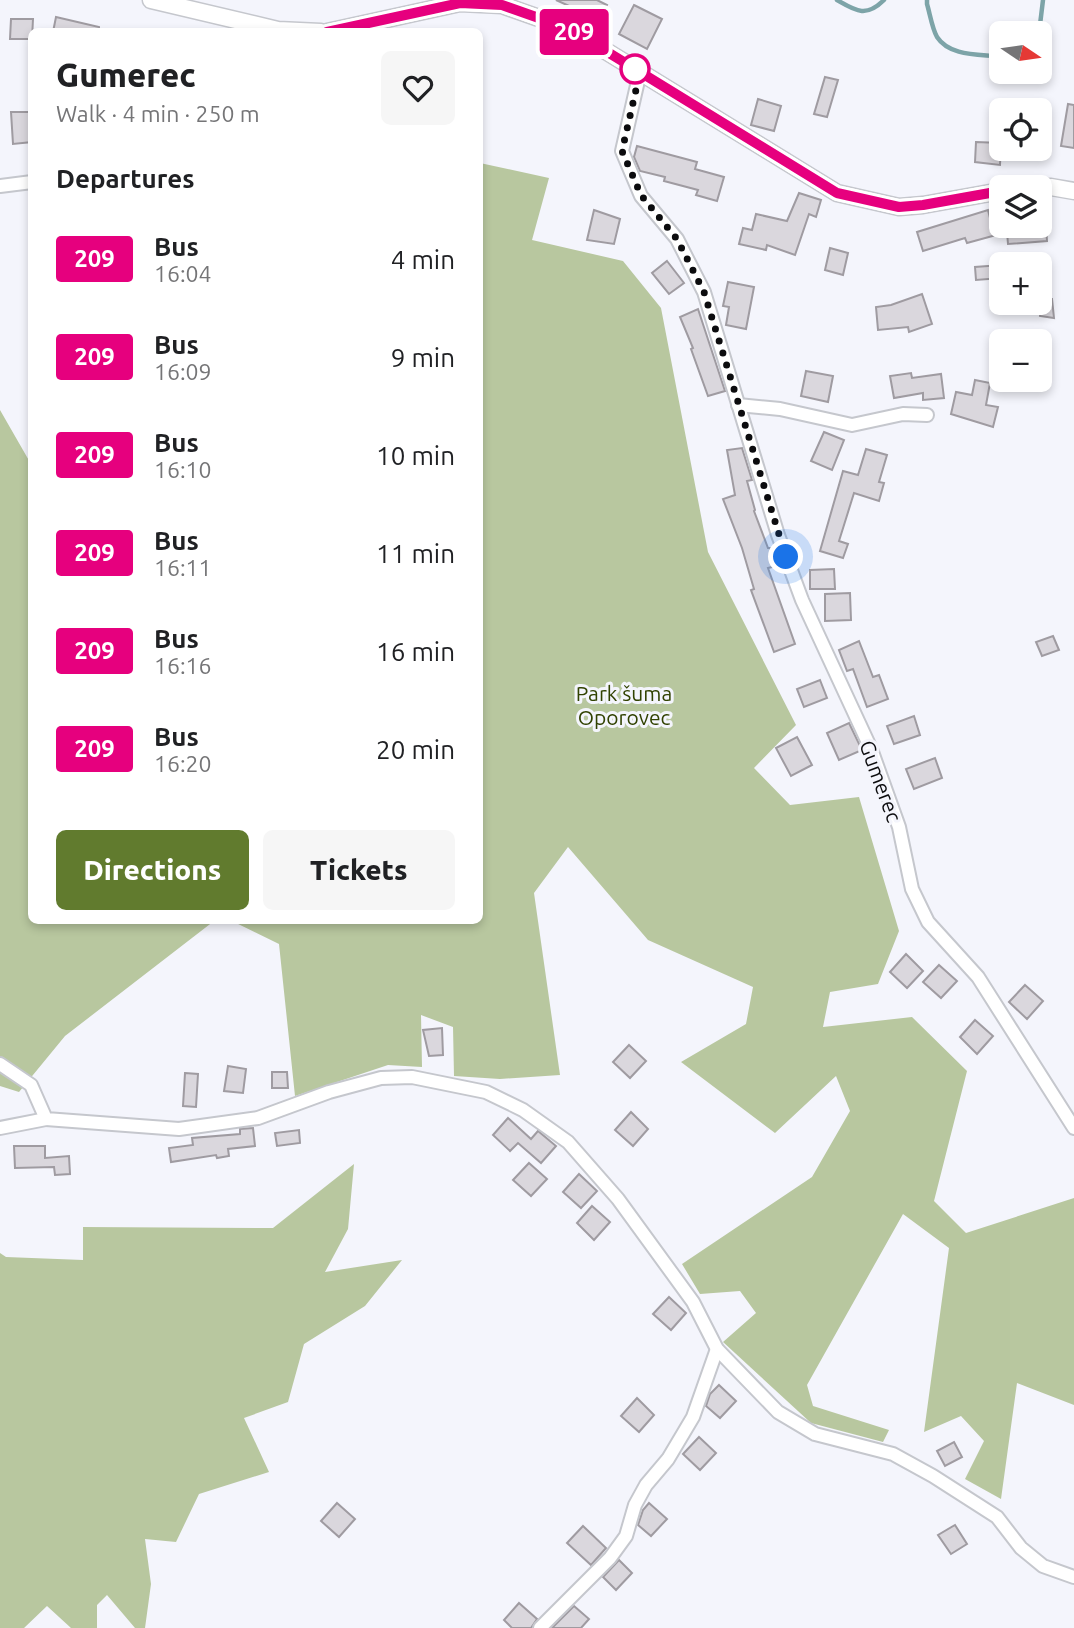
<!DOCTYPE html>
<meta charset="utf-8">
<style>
body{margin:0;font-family:Ubuntu,sans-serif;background:#f6f6f6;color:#202124;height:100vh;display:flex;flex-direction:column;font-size:26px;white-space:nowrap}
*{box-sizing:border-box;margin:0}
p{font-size:23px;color:#757577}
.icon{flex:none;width:38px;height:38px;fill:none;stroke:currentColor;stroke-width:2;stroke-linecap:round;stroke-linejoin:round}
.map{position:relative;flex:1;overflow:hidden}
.side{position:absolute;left:28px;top:28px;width:455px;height:896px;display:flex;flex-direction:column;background:#fff;border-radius:10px;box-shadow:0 4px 10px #0003}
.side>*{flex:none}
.badge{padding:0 14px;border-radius:5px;font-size:24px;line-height:46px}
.needle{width:46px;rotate:103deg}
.buttons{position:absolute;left:989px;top:21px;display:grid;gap:14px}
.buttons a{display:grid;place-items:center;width:63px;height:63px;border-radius:10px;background:#fff;box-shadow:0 4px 10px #0003;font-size:35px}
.you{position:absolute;width:35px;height:35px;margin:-18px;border:5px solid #fff;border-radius:50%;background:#1a73e8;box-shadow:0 0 0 10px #1a73e833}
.map>.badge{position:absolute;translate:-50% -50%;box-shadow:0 0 0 4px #fff}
h2{padding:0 28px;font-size:26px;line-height:63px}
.round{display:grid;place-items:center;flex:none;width:74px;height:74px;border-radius:10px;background:#f6f6f6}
.head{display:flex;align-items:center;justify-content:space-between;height:119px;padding:0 28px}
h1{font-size:33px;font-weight:800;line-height:52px}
.action{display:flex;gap:14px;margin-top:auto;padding:14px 28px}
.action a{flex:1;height:80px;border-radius:10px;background:#617b2e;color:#fff;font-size:28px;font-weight:800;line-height:80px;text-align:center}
.action a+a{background:#f6f6f6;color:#202124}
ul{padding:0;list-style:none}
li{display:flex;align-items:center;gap:21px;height:98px;padding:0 28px}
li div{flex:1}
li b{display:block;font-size:26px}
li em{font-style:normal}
li .badge{min-width:77px;font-weight:700;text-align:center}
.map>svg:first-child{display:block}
</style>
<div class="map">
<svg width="1074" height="1628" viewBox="0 0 1074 1628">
<rect width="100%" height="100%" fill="#f4f5fc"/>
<g fill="#b8c79f">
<path d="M480,163L549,178L532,240L623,261L661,308L708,552L796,725L754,768L790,805L859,797L899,931L878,984L830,992L823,1027L912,1017L967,1071L934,1201L966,1233L1074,1198V1405L1017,1383L1001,1499L965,1479L984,1441L961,1416L924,1432L949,1248L903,1214L807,1385L813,1406L889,1430L883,1442L811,1423L723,1342L756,1313L740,1291L700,1294L682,1264L812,1177L850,1111L836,1076L775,1133L681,1062L746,1024L753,987L648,940L568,847L534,893L560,1075L500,1079L454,1076L453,1027L421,1015L422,1067L388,1065L295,1096L279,944L232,921L480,920Z"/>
<path d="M0,410L31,464L32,920L214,921L65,1036L19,1092L0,1086Z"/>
<path d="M354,1164L348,1229L325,1272L402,1260L365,1306L304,1344L288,1402L244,1418L269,1472L199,1494L176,1542L145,1539L151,1584L145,1628H135L107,1595L97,1605V1628H71L47,1606L24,1628H0V1253L6,1257L83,1260V1227L273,1228Z"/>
</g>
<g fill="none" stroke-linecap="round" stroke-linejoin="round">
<g stroke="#7da4a8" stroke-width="4.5">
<path d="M837,0C856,11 866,18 884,0"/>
<path d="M927,0V4C930,14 932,28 937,37C950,57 981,54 1001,57"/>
<path d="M1039,33L1043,0"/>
</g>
</g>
<g fill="#dad7dd" stroke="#9f9ba1" stroke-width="2">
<path d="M556,0H597L607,5L600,20Z"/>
<path d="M634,5L662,19L647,49L619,34Z"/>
<path d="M56,17L99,27V32H53Z"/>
<path d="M11,19H33L32,39H10Z"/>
<path d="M825,77L838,80L827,117L814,114Z"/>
<path d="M758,99L781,106L774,131L751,125Z"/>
<path d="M1068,104L1074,105V148L1061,146Z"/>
<path d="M11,112H32V142L13,144Z"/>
<path d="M976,142L1001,143L1000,165L975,162Z"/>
<path d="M637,146L697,162L695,169L724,177L717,201L696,195L698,190L664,181L665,177L640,171L634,157Z"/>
<path d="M799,193L821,200L816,217L809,214L795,255L767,245L766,250L739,244L743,228L752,230L756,214L787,221Z"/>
<path d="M594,210L620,219L614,244L587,240Z"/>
<path d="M988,210L992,226H1046L1047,241L1008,244L1007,232L967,243L965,238L923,251L917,232Z"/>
<path d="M830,248L848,253L843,275L825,270Z"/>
<path d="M667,261L684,283L669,294L652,273Z"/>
<path d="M1001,265V278L976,280L975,267Z"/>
<path d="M728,282L754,287L746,329L726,325L729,307L723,306Z"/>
<path d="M922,294L932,324L909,332L908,327L878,330L876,307L891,305Z"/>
<path d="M1042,298L1052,299L1054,318L1040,316Z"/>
<path d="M698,309L725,391L708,396L691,349L693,348L680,317Z"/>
<path d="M806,371L833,376L828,402L801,396Z"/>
<path d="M911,373L912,378L941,374L944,398L923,400V393L894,398L890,376Z"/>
<path d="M975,380L990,383L986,405L998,407L993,427L951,414L956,392L972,395Z"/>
<path d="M824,432L844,440L832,470L811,461Z"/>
<path d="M742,448L752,480L747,481L755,510L754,511L768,548H770L776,566L768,568L795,644L774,652L751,590L754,589L742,548L723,499L735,495L727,450Z"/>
<path d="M866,449L887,455L879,482L884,483L879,501L854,493L839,541L848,544L843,558L820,551L843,471L858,475Z"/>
<path d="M834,569L835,589H810V570Z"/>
<path d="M850,593L851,620L825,621V594Z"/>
<path d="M1053,636L1059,650L1042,656L1036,642Z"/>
<path d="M859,641L873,677L879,675L888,699L867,707L853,669L847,671L839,650Z"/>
<path d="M820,680L827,698L804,707L797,689Z"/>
<path d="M914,716L920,735L894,744L887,726Z"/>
<path d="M849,723L862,750L839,760L827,733Z"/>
<path d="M797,737L812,765L791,776L776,748Z"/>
<path d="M935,758L942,778L914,789L906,769Z"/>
<path d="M906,954L923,971L907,988L890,972Z"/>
<path d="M939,965L957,981L941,998L923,982Z"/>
<path d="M1025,985L1043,1001L1027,1019L1009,1002Z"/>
<path d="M975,1020L993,1036L977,1054L960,1037Z"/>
<path d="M442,1028L443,1055L429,1056L423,1030Z"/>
<path d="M629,1045L646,1061L630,1078L613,1062Z"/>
<path d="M228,1066L246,1069L243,1093L224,1091Z"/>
<path d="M272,1072H287L288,1088H272Z"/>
<path d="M185,1073L198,1074L196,1107L183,1106Z"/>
<path d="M631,1112L648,1129L633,1146L615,1130Z"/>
<path d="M508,1118L531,1139L538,1131L556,1146L541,1163L518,1143L510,1151L493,1135Z"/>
<path d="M253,1128L255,1146L228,1149L229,1156L217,1158L216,1155L171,1162L169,1148L193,1145L192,1138L240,1134V1129Z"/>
<path d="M299,1130L300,1143L277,1146L275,1133Z"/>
<path d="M14,1146H45V1158L69,1156L70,1174L55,1175L54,1167L15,1168Z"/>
<path d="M529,1163L547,1179L531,1196L513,1180Z"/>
<path d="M579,1174L597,1191L581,1208L563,1192Z"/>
<path d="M592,1206L610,1222L594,1240L577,1223Z"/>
<path d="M669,1297L686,1313L671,1330L653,1314Z"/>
<path d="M719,1385L736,1401L720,1418L706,1406L710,1394Z"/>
<path d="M637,1398L654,1415L639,1432L621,1416Z"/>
<path d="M699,1437L716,1453L700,1470L683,1454Z"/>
<path d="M954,1442L962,1457L945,1466L937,1451Z"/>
<path d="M337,1503L355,1519L339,1537L321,1521Z"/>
<path d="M649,1503L667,1519L651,1536L638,1525L643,1510Z"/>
<path d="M955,1525L967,1544L951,1554L938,1535Z"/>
<path d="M583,1526L606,1548L591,1565L567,1543Z"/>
<path d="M619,1560L632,1573L616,1590L603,1577Z"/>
<path d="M519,1603L537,1619L531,1628H512L504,1620Z"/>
<path d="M574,1606L589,1619L581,1628H552Z"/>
</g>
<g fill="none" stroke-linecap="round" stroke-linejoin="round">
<defs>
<g id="minor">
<path d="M640,72L622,151L641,196L677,239L704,292L778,535L802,600L871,749L899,827L912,889L928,922L978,977L1074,1128"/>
<path d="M0,186L32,182"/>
<path d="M738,405L780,409L852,425L903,414L927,415"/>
<path d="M0,1064L31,1085L46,1119L179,1129L258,1118L329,1092L381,1078L412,1077L486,1092L523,1110L568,1142L618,1199L693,1302L717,1349L778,1412L815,1434L893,1454L933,1476L997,1517L1021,1548L1043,1566L1074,1577"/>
<path d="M0,1128L46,1119"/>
<path d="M540,1628L610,1558L626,1536L635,1505L646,1485L668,1459L693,1417L717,1349"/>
</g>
<g id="tertiary">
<path d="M151,0L278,30L321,32"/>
<path d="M327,32L460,3L502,5L570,29L837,193L899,207L923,205L1001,191"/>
<path d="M1040,188L1051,187L1074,191"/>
</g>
</defs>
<use href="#minor" stroke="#c5c7cd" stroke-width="16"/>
<use href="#tertiary" stroke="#c5c7cd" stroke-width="19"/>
<use href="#minor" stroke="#fff" stroke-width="12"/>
<use href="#tertiary" stroke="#fff" stroke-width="16"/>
</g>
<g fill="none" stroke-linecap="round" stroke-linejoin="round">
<defs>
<path id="line" d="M327,32L460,3L502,5L570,29L837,193L899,207L923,205L1001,191"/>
</defs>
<use href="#line" stroke="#fff" stroke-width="16"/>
<use href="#line" stroke="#e6007e" stroke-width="10"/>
<path stroke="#0c0c0e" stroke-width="7" stroke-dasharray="0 12.6" d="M635,69L640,72L622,151L641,195L677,239L704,292L786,557"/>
</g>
<circle fill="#fff" stroke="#e6007e" stroke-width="3.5" cx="635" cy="69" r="14"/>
<g text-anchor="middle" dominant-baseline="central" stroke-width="6" stroke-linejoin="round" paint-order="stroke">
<g font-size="21" fill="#314201" stroke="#f4f5fc">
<text x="624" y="693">Park šuma<tspan x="624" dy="24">Oporovec</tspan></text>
</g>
<g font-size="21" fill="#0c0c0e" stroke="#f4f5fc">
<text transform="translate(881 781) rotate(70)">Gumerec</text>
</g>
</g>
</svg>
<div class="buttons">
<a><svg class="needle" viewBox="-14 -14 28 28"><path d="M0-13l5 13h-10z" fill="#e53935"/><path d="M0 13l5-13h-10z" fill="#757577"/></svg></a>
<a><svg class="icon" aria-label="locate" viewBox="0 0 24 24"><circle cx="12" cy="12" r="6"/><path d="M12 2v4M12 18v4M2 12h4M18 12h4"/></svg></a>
<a><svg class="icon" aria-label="layers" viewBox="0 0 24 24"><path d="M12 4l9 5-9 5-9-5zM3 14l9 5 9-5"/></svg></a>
<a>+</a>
<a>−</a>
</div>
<div class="you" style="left:786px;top:557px"></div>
<b class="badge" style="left:574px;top:32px;background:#e6007e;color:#fff">209</b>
<section class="side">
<div class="head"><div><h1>Gumerec</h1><p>Walk · 4 min · 250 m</p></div><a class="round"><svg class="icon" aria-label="heart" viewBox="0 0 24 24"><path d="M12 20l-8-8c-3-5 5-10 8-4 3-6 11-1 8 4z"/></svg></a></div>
<h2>Departures</h2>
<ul>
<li><span class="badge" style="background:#e6007e;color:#fff">209</span><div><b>Bus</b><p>16:04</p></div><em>4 min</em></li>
<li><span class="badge" style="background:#e6007e;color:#fff">209</span><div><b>Bus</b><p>16:09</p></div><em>9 min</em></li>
<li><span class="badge" style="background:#e6007e;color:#fff">209</span><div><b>Bus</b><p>16:10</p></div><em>10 min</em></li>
<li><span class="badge" style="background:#e6007e;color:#fff">209</span><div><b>Bus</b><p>16:11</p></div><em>11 min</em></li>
<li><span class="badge" style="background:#e6007e;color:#fff">209</span><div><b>Bus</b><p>16:16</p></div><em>16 min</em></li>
<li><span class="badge" style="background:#e6007e;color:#fff">209</span><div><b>Bus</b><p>16:20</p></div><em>20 min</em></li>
</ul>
<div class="action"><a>Directions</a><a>Tickets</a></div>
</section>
</div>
